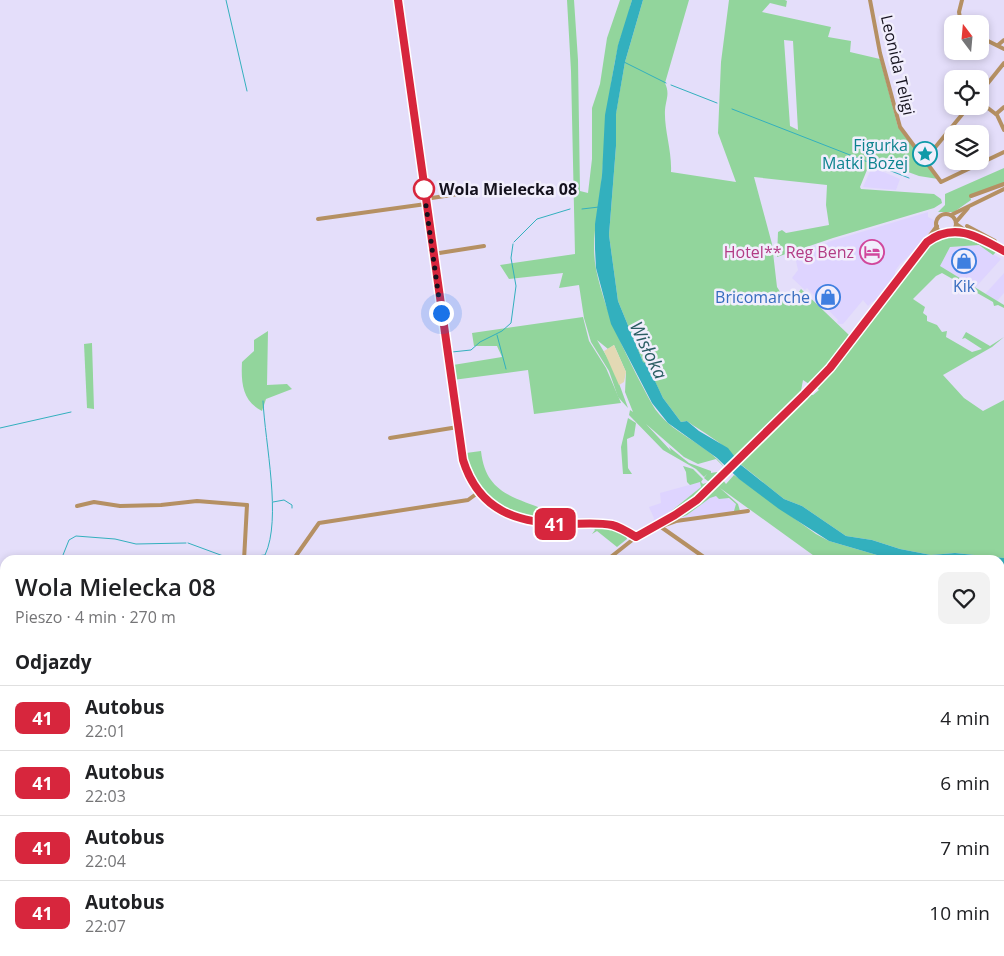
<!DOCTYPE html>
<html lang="pl">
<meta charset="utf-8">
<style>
body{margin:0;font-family:"Open Sans",sans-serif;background:#f2f2f2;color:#202124;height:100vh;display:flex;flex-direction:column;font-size:19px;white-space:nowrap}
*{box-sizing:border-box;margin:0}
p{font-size:16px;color:#757577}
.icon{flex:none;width:28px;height:28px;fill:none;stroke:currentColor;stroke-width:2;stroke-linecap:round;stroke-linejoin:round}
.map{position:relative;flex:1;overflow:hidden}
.details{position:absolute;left:0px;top:555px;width:1005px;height:401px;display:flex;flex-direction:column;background:#fff;border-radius:15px 15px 0 0;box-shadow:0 2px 8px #0003}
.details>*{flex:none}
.badge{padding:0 10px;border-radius:8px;font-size:18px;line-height:32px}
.needle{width:32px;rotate:344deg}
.tools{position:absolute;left:944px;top:15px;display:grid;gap:10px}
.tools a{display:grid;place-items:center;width:45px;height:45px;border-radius:10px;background:#fff;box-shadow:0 2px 8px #0003;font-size:25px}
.you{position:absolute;width:25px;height:25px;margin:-12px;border:4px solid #fff;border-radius:50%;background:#1a73e8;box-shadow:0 0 0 8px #1a73e833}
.map>.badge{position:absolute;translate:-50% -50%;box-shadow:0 0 0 2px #fff}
h2{padding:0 15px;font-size:19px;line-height:45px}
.round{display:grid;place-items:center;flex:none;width:52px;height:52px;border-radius:10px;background:#f2f2f2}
.summary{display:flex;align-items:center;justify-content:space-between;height:85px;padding:0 15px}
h1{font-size:24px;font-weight:600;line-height:38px}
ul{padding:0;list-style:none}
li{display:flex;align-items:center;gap:15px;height:65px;padding:0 15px;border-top:1px solid #e0e0e0}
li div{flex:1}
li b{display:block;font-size:19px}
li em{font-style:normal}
li .badge{min-width:55px;font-weight:700;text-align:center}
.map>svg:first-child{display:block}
</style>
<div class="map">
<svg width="1004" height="956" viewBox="0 0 1004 956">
<rect width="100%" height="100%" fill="#e4defa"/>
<g fill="#ded4ff">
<path d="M872,167L900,179L896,190L863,187Z"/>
<path d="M928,212V217L934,220V226L920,245L900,264L895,271V275L876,301L872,302L868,306L863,300L843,324H839L837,322L838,320L807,288L805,290L792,278L798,270L796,261L800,254L831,241Z"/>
<path d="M970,244L979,245L1001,259L974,289L940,266L950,247Z"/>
<path d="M1004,273V293L997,301L985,294Z"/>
<path d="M700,482L701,487L673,509V513L652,525L654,518L649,507L661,503L660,493Z"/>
<path d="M717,491L736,504L738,511L683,519L682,517Z"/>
</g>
<g fill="#92d59c" fill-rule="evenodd">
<path d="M567,0H574L578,60L580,191L588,193L592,159V108L600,84L607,38L620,0H632C630,6 629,12 628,18C625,28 620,37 618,47C608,90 606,131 602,175C600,205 590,238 596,269C606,317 629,361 652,404C669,434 706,442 725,468L716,459L698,464L684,457L646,424L671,451L669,447L689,463L711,471V473L717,472L726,484L734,475L816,534L829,541L894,560L817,558L720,488L738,504L740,511H734L736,504L729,498L719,499L716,496L710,498L687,515L662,525L689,509L721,482L714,477V481L688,504L673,513L670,512L701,487L700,482L690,485L687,482L686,472L683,466L693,469L703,479L701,482L703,484L709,482L704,478L707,474L704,477L696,469L663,450L629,415L630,410L633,412L625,392L626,372L614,345L608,349L597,340L613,367L628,408L618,397L609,371L591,342L584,318L579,285L559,288L563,273L509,279L500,265L575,254L571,71Z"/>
<path d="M643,0H689L665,83C670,94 666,99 665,110C664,130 672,150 671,172L736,182L718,133L721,62L729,0H785L787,1L786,7L770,3L762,12L831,27L828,37L851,41L850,52L880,59L898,127L938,179L919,176L878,161L876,167L869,165L860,187L861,189L934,194L941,199L942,203L934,208L833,238L777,257L778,232L782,230L786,233L829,225L826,205L827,185L754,177L772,244L777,287L789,306L801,289L849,335L832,358L809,384L803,380L801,391L734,457C724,443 702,432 687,421L681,422L663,398L647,365L643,362L618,301L609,235L616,146V113L625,62ZM784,40L793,41L798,130L790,126Z"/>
<path d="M1004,168V183L970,195L971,200L954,212H938L945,205V194Z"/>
<path d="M957,234L996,252L993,255L979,245L950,247L940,266L1004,305V308L998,305L994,306L993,302L942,273L936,276L913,299L925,307L923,313L927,316V321L937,325L942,332L947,331L946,337L972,352L982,349L965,338L962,339L966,332L990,346L1004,337L992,347L943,375L964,398L983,411L1004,400V558L955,553L931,555L900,549L872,540L846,536L802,506L784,499L739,463L808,394L813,395L819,390L816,387L840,361L929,245L938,239Z"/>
<path d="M583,317L589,341L606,368L621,403L534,414L528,370L453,380V365L502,357L497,346H474L472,333Z"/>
<path d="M268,331L267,385L287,384L292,389L266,399L262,411C242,401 241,382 242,362L254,351V340Z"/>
<path d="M92,343L94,409L87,408L84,344Z"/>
<path d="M628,418L636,423L634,436L627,439L628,468L632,474H623L621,447Z"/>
<path d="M461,438H464L466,453L481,451C486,499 522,497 556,515L558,522C502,519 469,496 461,438Z"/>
<path d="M592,526C605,527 616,528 626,535L627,539L617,547L597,531L592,534L595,530Z"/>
<path d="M111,951H164L171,956H112Z"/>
</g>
<path fill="#e3d9b4" d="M614,345L626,372L624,382L619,385L604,351Z"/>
<path fill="#33b0be" d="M632,0H643L625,62L616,114V146L609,235L618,301L643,362L647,364L663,398L681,422L687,421L699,431L728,448L741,465L784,499L802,506L846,536L872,540L900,549L931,555L955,553L1004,558V573H1000V560H894L829,541L779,509L739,479L717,458L668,423L652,403L611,324L596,268L595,249V224L602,175L605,115L618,45Z"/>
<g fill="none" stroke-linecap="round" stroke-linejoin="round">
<g stroke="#33b0be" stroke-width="1">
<path d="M226,0L247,91"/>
<path d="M624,62L666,83"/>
<path d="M671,85L717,103"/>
<path d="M732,109L909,178"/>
<path d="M582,209L599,207"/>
<path d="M514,242L537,219L570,209"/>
<path d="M497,335L506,369"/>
<path d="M452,352L471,350L480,342L502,331L511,323L516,286L511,258L513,244"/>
<path d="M0,428L71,412"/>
<path d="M273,502L284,500L292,505V508"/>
<path d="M188,543L226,557L241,558"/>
<path d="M247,557L265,555C282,519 265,443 263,401"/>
<path d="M61,560L69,540L76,536L115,539L136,544L186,543"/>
<path d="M1000,891L1004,892"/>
<path d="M686,956L688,951"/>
</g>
<g stroke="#b59063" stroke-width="4">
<path d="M398,0L460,445C472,505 507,523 565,524C594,524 610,521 636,537"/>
<path d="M870,0L880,53L900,127L941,182L1004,152"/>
<path d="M961,24L959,12L962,0"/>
<path d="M980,37L1004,49"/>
<path d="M998,45L1004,40"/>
<path d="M980,93L1004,63"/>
<path d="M980,102L997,115L1004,130"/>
<path d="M996,114L1004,107"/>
<path d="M924,161L969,106"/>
<path d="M971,196L1004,184"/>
<path d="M425,199L478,191"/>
<circle cx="946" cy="224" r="10"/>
<path d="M951,215L1004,189"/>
<path d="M318,219L426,204"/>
<path d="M956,222L968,208"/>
<path d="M956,224L973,236L1004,251"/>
<path d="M967,226L995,241L994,246"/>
<path d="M952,231L970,235"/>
<path d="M930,240L942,232"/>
<path d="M433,254L484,246"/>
<path d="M390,438L458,427"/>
<path d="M77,506L94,502L120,506L161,505L197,501L247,505"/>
<path d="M656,525L659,527L676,521L748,511"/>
<path d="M661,527L708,560"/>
<path d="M244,560L247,505"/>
<path d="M293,560L319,523L468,500L479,492"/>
<path d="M607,560L636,537L697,500L803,395L835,361L937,226"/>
<path d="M0,573L5,574"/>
<path d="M1000,826L1004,824"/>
<path d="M1000,905L1004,906"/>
<path d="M376,951L384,956"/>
<path d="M408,951L417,956"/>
<path d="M507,951L516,956"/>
<path d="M298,956L302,951"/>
<path d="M497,956L500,951"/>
</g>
</g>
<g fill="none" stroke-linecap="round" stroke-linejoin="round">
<defs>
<path id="line" d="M398,0L463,460C479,511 517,523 565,524C580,524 597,522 612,525C620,527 628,532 636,537L675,515L697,500L804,395L830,368L927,242C954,222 977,236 1004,251"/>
</defs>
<use href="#line" stroke="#fff" stroke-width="11"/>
<use href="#line" stroke="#d7263d" stroke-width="8"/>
<path stroke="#14111d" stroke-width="5" stroke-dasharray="0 9" d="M424,189L423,184L441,313"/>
</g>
<defs>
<symbol id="sight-ring" viewBox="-11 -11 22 22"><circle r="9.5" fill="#f1eefc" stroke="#0f9aa8" stroke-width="1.5"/><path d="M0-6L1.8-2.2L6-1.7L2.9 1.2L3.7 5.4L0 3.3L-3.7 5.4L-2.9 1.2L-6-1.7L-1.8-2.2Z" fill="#0f9aa8"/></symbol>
<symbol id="hotel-ring" viewBox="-11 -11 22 22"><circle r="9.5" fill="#f1eefc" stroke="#d1479c" stroke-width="1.5"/><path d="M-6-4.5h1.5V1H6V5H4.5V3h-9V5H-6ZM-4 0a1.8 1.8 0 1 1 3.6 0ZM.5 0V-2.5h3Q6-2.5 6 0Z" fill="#d1479c"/></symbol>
<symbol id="shop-ring" viewBox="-11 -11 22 22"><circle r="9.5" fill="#f1eefc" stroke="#3f7fe0" stroke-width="1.5"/><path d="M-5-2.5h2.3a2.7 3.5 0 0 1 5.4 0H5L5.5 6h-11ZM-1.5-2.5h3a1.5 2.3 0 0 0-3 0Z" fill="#3f7fe0"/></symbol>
</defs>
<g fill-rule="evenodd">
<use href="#sight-ring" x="911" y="140" width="28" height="28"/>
<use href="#hotel-ring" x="858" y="238" width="28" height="28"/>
<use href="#shop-ring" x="950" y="247" width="28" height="28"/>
<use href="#shop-ring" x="814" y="283" width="28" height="28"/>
</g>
<circle fill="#fff" stroke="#d7263d" stroke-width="2.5" cx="424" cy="189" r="10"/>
<g text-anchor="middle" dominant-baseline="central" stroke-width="5" stroke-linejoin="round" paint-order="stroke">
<g font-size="16" fill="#14111d" stroke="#f1eefc">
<text transform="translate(898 65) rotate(77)">Leonida Teligi</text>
</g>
<g font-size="16" fill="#0d838f" stroke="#f1eefc" text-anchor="end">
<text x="908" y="145">Figurka<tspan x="908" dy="18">Matki Bożej</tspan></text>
</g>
<g font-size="16" font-weight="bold" fill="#14111d" stroke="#f1eefc" text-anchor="start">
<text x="439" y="189">Wola Mielecka 08</text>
</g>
<g font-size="16" fill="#b23c85" stroke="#f1eefc" text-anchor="end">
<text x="854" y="252">Hotel** Reg Benz</text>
</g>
<g font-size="16" fill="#366cbe" stroke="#f1eefc">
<text x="964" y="286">Kik</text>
<text x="810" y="297" text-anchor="end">Bricomarche</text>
</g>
<g font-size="18" font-style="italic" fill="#2b5d63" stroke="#f1eefc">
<text transform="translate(649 350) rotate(64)">Wisłoka</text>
</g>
</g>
</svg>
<div class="tools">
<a><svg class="needle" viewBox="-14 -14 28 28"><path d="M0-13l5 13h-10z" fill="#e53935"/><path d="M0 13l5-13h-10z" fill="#757577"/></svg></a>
<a><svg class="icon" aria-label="locate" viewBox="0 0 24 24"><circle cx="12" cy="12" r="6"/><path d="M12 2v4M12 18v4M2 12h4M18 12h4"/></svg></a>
<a><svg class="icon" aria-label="layers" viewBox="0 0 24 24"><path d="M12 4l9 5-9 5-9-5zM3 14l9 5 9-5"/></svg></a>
</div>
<div class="you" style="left:441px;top:313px"></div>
<b class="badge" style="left:555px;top:524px;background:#d7263d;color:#fff">41</b>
<section class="details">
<div class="summary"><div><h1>Wola Mielecka 08</h1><p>Pieszo · 4 min · 270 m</p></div><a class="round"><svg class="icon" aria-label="heart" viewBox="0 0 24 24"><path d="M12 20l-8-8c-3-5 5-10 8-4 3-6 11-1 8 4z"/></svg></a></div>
<h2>Odjazdy</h2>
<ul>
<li><span class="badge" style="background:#d7263d;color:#fff">41</span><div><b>Autobus</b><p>22:01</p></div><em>4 min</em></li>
<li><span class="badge" style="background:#d7263d;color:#fff">41</span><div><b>Autobus</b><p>22:03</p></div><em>6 min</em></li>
<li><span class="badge" style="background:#d7263d;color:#fff">41</span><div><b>Autobus</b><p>22:04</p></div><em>7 min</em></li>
<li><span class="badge" style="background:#d7263d;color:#fff">41</span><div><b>Autobus</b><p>22:07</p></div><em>10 min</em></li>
</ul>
</section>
</div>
